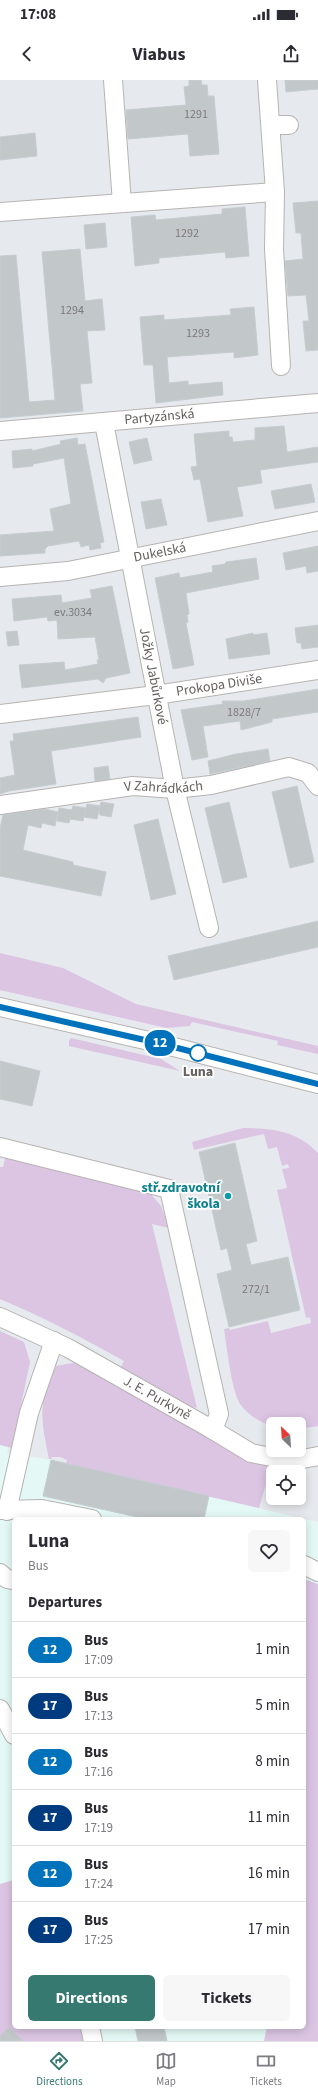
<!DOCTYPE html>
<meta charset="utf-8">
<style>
body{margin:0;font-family:"Source Sans 3",sans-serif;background:#f7f7f7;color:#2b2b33;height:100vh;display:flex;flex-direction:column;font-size:15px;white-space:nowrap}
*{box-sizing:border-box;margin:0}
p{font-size:13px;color:#7c7c81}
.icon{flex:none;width:22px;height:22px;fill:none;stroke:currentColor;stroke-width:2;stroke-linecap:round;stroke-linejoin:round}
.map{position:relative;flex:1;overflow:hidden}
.sheet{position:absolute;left:12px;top:1437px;width:294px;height:512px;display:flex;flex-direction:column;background:#fff;border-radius:6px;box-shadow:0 2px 10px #0003}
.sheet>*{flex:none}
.badge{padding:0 8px;border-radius:13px;font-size:14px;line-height:26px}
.needle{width:26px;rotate:335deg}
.controls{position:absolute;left:266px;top:1337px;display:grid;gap:8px}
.controls a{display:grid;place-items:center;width:40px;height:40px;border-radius:6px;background:#fff;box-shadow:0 2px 10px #0003;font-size:20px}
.map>.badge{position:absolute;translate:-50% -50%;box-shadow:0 0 0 2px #fff}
h2{padding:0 16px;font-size:15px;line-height:36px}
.round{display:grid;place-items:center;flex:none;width:42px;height:42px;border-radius:6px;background:#f7f7f7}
.headline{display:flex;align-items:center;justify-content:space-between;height:68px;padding:0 16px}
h1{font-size:19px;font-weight:700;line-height:30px}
.action{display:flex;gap:8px;margin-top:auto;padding:8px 16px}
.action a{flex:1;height:46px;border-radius:6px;background:#357970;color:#fff;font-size:16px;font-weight:700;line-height:46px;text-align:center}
.action a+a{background:#f7f7f7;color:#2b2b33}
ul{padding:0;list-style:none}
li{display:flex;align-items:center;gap:12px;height:56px;padding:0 16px;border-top:1px solid #e1e1e2}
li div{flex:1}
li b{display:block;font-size:15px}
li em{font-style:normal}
li .badge{min-width:44px;font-weight:700;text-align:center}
.status{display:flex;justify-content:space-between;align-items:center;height:28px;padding:0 20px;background:#fff;direction:ltr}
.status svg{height:11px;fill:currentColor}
header{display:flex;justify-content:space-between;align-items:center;height:52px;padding:0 16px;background:#fff;font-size:18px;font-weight:700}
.tabs{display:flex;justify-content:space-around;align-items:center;height:56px;border-top:1px solid #e1e1e2;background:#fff;font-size:11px;color:#7c7c81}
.tabs a{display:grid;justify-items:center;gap:2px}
.tabs .on{color:#357970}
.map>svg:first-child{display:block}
</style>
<div class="status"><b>17:08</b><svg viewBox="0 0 49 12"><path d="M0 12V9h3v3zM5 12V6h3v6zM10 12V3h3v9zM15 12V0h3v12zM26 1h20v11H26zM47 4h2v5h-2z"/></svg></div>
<header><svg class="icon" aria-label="back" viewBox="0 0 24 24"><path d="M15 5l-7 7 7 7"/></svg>Viabus<svg class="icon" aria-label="share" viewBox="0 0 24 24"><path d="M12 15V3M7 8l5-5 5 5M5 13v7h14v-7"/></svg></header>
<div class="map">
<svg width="318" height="1961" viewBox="0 0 318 1961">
<rect width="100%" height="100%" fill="#e6eaee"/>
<path fill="#e4f9f5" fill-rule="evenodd" d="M0,1365L8,1367L7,1373L51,1380L318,1442V1961H0ZM14,1439H304V1947H14Z"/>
<g fill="#dbc5e3">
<path d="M0,873L63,888L136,924L318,966V974L277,965L278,961L192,942L190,946L166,948L0,910Z"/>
<path d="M71,958L161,979L180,991L69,966V961Z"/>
<path d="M243,1048C271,1048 298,1051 318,1073V1346L299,1349V1344C290,1344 279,1345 272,1345C261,1344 244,1332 239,1322C231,1306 227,1268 224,1249L229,1248L230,1250L268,1241L271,1253L311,1243L310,1237L306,1238L277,1110L287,1108L282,1089L289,1088L288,1084L282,1086L277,1067L268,1069L264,1054L194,1070L192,1062Z"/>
<path d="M6,1074L149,1112L161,1126L169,1148L152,1144L197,1328L189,1326L121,1287L124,1281C83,1258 43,1237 0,1219V1087H3Z"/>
<path d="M0,1251L24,1262L30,1282L12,1368L0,1365Z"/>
<path d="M78,1282L171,1334L233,1373L247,1380L271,1387L259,1428L66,1384L67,1380L60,1377H52L51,1379H49C41,1340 37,1323 56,1286Z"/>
<path d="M304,1499L318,1504V1961H264L267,1947H304Z"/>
<path d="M14,1800V1947H80L83,1961H0V1804Z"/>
</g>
<g fill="#c2c7ca" stroke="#c5cdd2">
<path d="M189,0H201L202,5H207L208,16H214L219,74L190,76L188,54L128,59L126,30L186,25L184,7L189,6Z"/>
<path d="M285,0H318V9L286,12Z"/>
<path d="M35,53L37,76L0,80V57Z"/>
<path d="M318,121V270L306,271L303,241H309L306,215L288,216L285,181L303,179L301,153H296L293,123Z"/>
<path d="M245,127L249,176L226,178L225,172L159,178V183L135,186L131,137L155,135L156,140L222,134V129Z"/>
<path d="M105,143L107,167L86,169L84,145Z"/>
<path d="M80,169L85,221L102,219L105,250L87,251L92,303L80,304L83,331L0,338V176L16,175L29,322L55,320L42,172Z"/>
<path d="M254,227L258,275L234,278V272L167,277L169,303L188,301V305L222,302L223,315L156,323L153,285H144L140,237L164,235V240L231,235L230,229Z"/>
<path d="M284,346L287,372L318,367V382L260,390L262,403L237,407L243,436L208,442L200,399L194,400L191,387L197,386L194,354L229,351V357H232L233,362L255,360V348Z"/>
<path d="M77,358L78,365L85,364L104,462L100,463L101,468L90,470L89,465L81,467L79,461L48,466L45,469V473L0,476V455L54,451L50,429L71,424L64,378L33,384V386L13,388L12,371L32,369V371L61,364L60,361Z"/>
<path d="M147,358L152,380L134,384L129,362Z"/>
<path d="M311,404L315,422L275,429L271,411Z"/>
<path d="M161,419L167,445L146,449L141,422Z"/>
<path d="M318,466V491L307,493L306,486L286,490L283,473Z"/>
<path d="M256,478L259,499L186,513L189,534L187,535L188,542L186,543L194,585L173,589L155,498L179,493L180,498L213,492L212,486L225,484L226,482Z"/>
<path d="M112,506L130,593L106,598L103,603L98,599L22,608L19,585L64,582L65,590L98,584L97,580H99L95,557L58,559L57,540L48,541L47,537L14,541L12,519L61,515L62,523L92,518L90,510Z"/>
<path d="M318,545V567L302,569L301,563H297L295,548Z"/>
<path d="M17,551L19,565L8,566L6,552Z"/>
<path d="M253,553V555L267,553L270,574L229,579L226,559Z"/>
<path d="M318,609V632L272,639V642L241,650L240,641L203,646L208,677L192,680L181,630L223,624L222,621H244Z"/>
<path d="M138,637L141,657L51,671L56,704L9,711L0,714V698L15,695L10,661H14L13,654Z"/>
<path d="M268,669L270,681L210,694L208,681L236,674Z"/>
<path d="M108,686L110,699L95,701L94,688Z"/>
<path d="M297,706L314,782L290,788L272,712Z"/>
<path d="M101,722L114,724L111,737L100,735L99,730L97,739L84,737L87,724L100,726Z"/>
<path d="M229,722L247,797L223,803L205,728Z"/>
<path d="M73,726L86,728L83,741L70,739L69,743L57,741L59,728L72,730Z"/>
<path d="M45,729L58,732L55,746L42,743L41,748L28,745L23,770L73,782V785L106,792L101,816L0,796V748L3,735Z"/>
<path d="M158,739L176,814L151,820L134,745Z"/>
<path d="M318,841V867L174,900L168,876Z"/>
<path d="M0,981L40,991L32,1026L0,1019Z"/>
<path d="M235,1063L257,1161L246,1164L251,1185L288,1177L300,1230L229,1247L217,1194L232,1190L227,1168L221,1170L199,1072Z"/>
<path d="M51,1380L209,1416L204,1439H146L43,1416Z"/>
<path d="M9,1947L23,1961H0V1956Z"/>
<path d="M135,1947H164L167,1961H138Z"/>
</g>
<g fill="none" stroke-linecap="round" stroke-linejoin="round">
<defs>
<g id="minor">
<path d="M113,0L122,123"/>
<path d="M267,0L275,112L274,169L281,286"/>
<path d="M271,45H289"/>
<path d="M0,132L275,112"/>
<path id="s1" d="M104,343L175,709L209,848"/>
<path id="s2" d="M0,351L318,323"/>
<path id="s3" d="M0,497L68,491L318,441"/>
<path id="s4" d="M0,634L156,615L318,590"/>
<path id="s5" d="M0,725L133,706L175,709L211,705L289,687L308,693L318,706"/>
<path d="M0,927L158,963L318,1004"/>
<path d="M0,1067L169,1109L219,1334L213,1350"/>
<path id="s6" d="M0,1237L68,1268L213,1350L251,1373L292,1381L318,1376"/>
<path d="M0,1430L42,1429L92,1439"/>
<path d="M7,1431L29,1333L54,1261"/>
<path d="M304,1485L318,1492"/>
<path d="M0,1493L7,1499L14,1500"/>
<path d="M0,1629L14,1655"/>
<path d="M90,1947L93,1961"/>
</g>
</defs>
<use href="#minor" stroke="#b7b3b1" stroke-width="20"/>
<use href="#minor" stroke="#fff" stroke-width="18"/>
</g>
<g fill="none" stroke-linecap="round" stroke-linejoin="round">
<defs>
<path id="line" d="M0,927L158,963L318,1004"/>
</defs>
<use href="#line" stroke="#fff" stroke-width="9"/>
<use href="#line" stroke="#0072bc" stroke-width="6"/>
</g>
<circle fill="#fff" stroke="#0072bc" stroke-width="2" cx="198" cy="973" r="8"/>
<circle fill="#0f9aa8" stroke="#fff" stroke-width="1.5" cx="228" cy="1116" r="4"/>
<g text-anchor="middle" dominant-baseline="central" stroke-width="3.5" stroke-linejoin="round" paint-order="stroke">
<g font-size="12" fill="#7c7a79">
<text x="196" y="34">1291</text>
<text x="187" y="153">1292</text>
<text x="72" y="230">1294</text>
<text x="198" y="253">1293</text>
<text x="73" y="532">ev.3034</text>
<text x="244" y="632">1828/7</text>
<text x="256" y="1209">272/1</text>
</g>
<g font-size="14" fill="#65605e" stroke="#fff">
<text stroke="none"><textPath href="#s2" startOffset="160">Partyzánská</textPath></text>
<text stroke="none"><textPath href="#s3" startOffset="162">Dukelská</textPath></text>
<text stroke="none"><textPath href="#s1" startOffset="258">Jožky Jabůrkové</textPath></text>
<text stroke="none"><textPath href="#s4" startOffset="221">Prokopa Diviše</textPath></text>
<text stroke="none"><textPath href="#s5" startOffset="165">V Zahrádkách</textPath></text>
<text stroke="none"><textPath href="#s6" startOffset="177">J. E. Purkyně</textPath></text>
</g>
<g font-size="14" font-weight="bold" fill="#65605e" stroke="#fff">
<text x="198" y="992">Luna</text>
</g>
<g font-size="14" font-weight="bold" fill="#0d838f" stroke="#fff" text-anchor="end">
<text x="220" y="1108">stř.zdravotní<tspan x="220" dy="16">škola</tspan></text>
</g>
</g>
</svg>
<div class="controls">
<a><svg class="needle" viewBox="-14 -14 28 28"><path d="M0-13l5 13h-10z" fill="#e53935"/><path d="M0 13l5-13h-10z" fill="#7c7c81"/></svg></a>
<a><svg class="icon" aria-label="locate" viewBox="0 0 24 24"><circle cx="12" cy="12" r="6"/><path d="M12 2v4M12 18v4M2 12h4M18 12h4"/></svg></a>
</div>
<b class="badge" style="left:160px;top:963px;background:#0072bc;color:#fff">12</b>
<section class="sheet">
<div class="headline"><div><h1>Luna</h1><p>Bus</p></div><a class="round"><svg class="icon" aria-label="heart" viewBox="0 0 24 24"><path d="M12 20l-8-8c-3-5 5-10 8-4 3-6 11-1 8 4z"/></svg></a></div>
<h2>Departures</h2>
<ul>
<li><span class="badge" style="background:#0072bc;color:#fff">12</span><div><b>Bus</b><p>17:09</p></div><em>1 min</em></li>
<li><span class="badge" style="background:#003b80;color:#fff">17</span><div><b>Bus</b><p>17:13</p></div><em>5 min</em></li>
<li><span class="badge" style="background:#0072bc;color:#fff">12</span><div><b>Bus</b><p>17:16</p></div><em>8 min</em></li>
<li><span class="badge" style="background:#003b80;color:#fff">17</span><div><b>Bus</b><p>17:19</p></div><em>11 min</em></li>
<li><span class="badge" style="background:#0072bc;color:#fff">12</span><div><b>Bus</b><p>17:24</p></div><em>16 min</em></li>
<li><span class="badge" style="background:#003b80;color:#fff">17</span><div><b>Bus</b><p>17:25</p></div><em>17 min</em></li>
</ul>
<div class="action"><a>Directions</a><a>Tickets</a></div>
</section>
</div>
<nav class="tabs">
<a class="on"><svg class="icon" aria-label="directions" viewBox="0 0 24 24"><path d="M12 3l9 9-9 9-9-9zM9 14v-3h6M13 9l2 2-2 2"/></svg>Directions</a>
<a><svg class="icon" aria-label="map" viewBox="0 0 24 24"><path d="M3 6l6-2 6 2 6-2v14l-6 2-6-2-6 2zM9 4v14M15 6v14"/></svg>Map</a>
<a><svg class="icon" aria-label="tickets" viewBox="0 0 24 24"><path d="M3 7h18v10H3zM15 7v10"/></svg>Tickets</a>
</nav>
